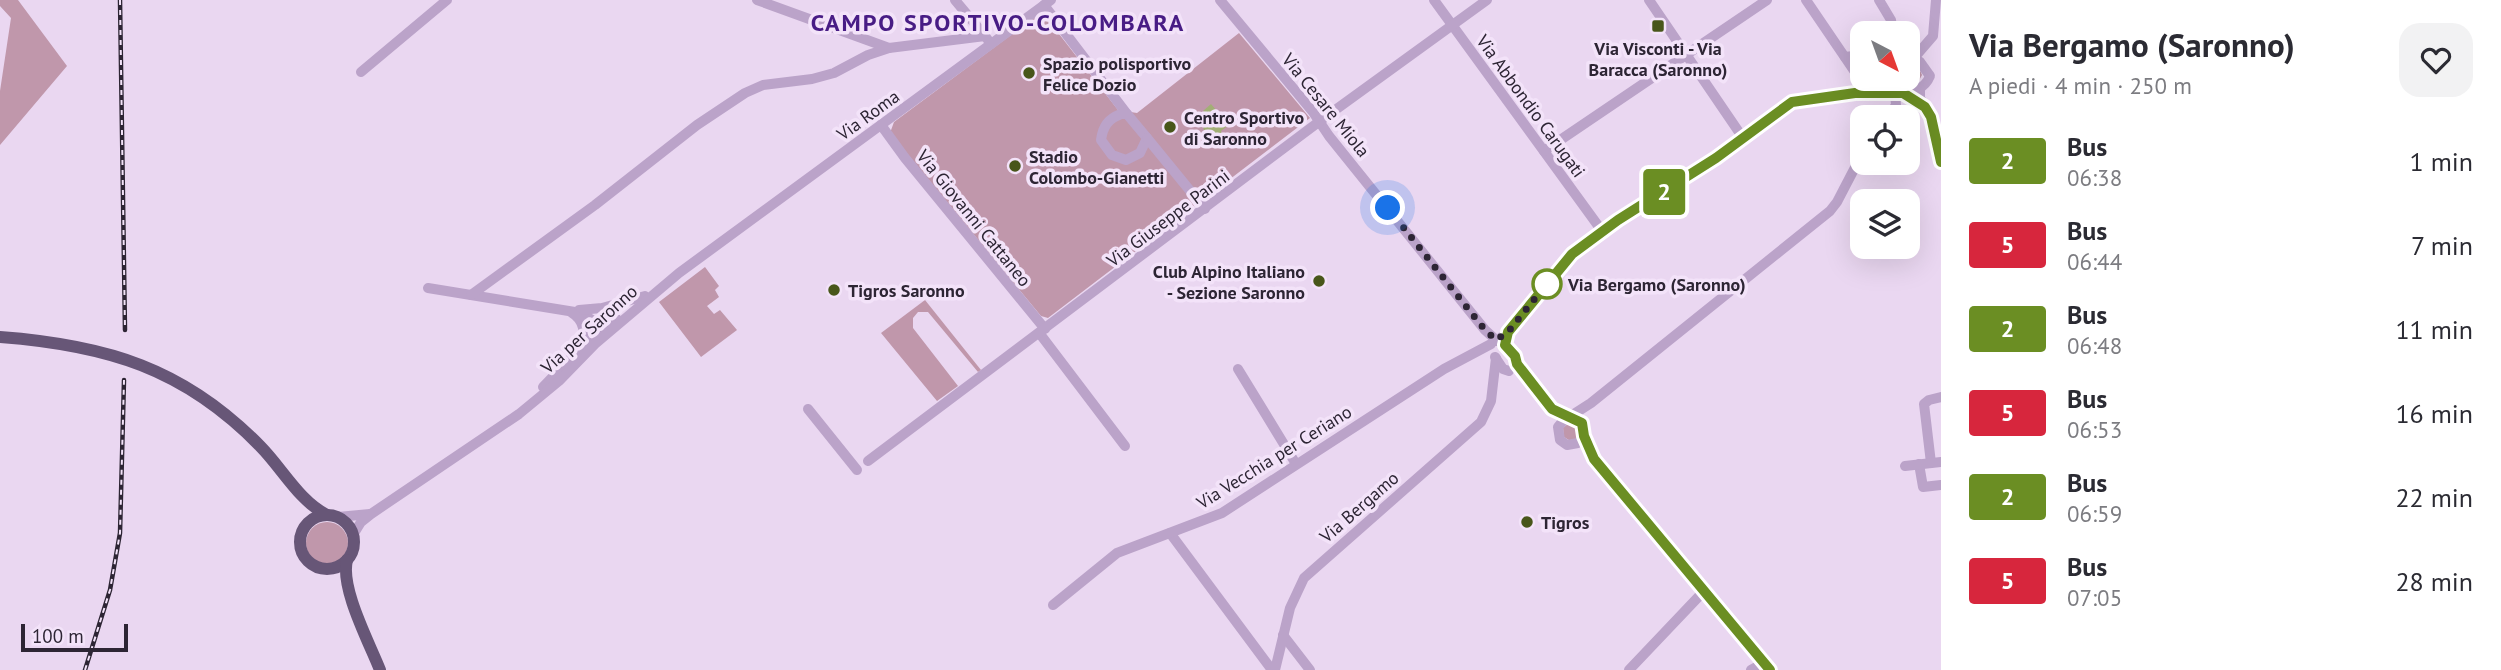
<!DOCTYPE html>
<html lang="it">
<meta charset="utf-8">
<style>
body{margin:0;font-family:"PT Sans",sans-serif;background:#f2f2f3;color:#2b2b33;height:100vh;display:flex;flex-direction:column;font-size:26px;white-space:nowrap}
*{box-sizing:border-box;margin:0}
p{font-size:23px;color:#7c7c81}
.icon{flex:none;width:38px;height:38px;fill:none;stroke:currentColor;stroke-width:2;stroke-linecap:round;stroke-linejoin:round}
.map{position:relative;flex:1;overflow:hidden}
.sheet{display:flex;flex-direction:column;background:#fff;width:560px}
.sheet>*{flex:none}
.badge{padding:0 14px;border-radius:5px;font-size:24px;line-height:46px}
.needle{width:46px;rotate:139deg}
.buttons{position:absolute;left:1850px;top:21px;display:grid;gap:14px}
.buttons a{display:grid;place-items:center;width:70px;height:70px;border-radius:14px;background:#fff;box-shadow:0 7px 28px #0002;font-size:35px}
.scale{position:absolute;left:21px;bottom:18px;width:107px;box-sizing:border-box;padding-left:7px;border:4px solid #2d2534;border-top:0;font-size:19px;line-height:24px;white-space:nowrap;color:#2d2534;-webkit-text-stroke:5px #f3e3f9;paint-order:stroke}
.you{position:absolute;width:35px;height:35px;margin:-18px;border:5px solid #fff;border-radius:50%;background:#1a73e8;box-shadow:0 0 0 10px #1a73e833}
.map>.badge{position:absolute;translate:-50% -50%;box-shadow:0 0 0 4px #fff}
.round{display:grid;place-items:center;flex:none;width:74px;height:74px;border-radius:21px;background:#f2f2f3}
.summary{display:flex;align-items:center;justify-content:space-between;height:119px;padding:0 28px}
h1{font-size:33px;font-weight:600;line-height:52px}
ul{padding:0;list-style:none}
li{display:flex;align-items:center;gap:21px;height:84px;padding:0 28px}
li div{flex:1}
li b{display:block;font-size:26px}
li em{font-style:normal}
li .badge{min-width:77px;font-weight:700;text-align:center}
main{display:flex;flex:1;min-height:0}
.map>svg:first-child{display:block}
</style>
<main>
<div class="map">
<svg width="1941" height="670" viewBox="0 0 1941 670">
<rect width="100%" height="100%" fill="#ead7f1"/>
<g fill="#c097ab">
<path d="M0,0H18L67,66L0,145V91L11,18L0,6Z"/>
<path d="M1042,12L1118,110L1137,113L1239,33L1310,118L1048,318L1041,316L890,133L894,122Z"/>
<path d="M1908,57L1918,66L1922,75L1916,86C1899,92 1882,88 1868,79H1908Z"/>
<path d="M705,267L719,286L715,290L719,297L707,306L714,314L720,310L737,330L701,357L659,302Z"/>
<path d="M925,300L981,370L978,372L928,312H918L913,318V328L958,386L937,401L881,333Z"/>
<path d="M1570,422L1576,423L1582,434L1572,442L1564,437L1563,428Z"/>
<circle cx="327" cy="543" r="21"/>
</g>
<path fill="#a3af76" d="M1211,104L1229,125L1221,131L1222,134L1219,136L1205,134L1202,123L1205,116L1212,123L1203,111Z"/>
<g fill="none" stroke-linecap="round" stroke-linejoin="round">
<g stroke="#bba3c9" stroke-width="10">
<path d="M757,0L889,48"/>
<path d="M955,0L985,36"/>
<path d="M1220,0L1313,112L1329,136L1485,330L1496,340"/>
<path d="M1434,0L1602,231"/>
<path d="M1649,0L1743,138"/>
<path d="M1806,0L1857,75L1860,85L1855,93"/>
<path d="M1879,0L1891,20L1893,33"/>
<path d="M1044,5L1127,114"/>
<path d="M1845,57L1862,55"/>
<path d="M1914,58L1933,36L1936,0"/>
<path d="M361,72L447,0"/>
<path d="M1864,79C1877,98 1920,101 1930,76L1920,62L1908,54"/>
<path d="M1920,89V98L1931,117L1941,162"/>
<path d="M1121,114H1127L1147,138L1140,153L1126,160L1112,155L1101,140C1103,126 1108,119 1121,114Z"/>
<path d="M1888,117L1896,105L1895,94"/>
<path d="M881,125L905,158L1045,329"/>
<path d="M1147,138L1205,209"/>
<path d="M1544,151L1767,0"/>
<path d="M428,288L581,313L592,320L597,339"/>
<path d="M471,295L595,205L697,125L745,93L763,85L812,79L834,73L868,55L889,48L985,36L991,44"/>
<path d="M579,310L602,308L645,296"/>
<path d="M572,313C584,320 586,334 582,347"/>
<path d="M1040,334L1125,446"/>
<path d="M1498,340L1508,332L1572,254L1584,244L1716,157L1792,102L1855,93L1881,92"/>
<path d="M1494,341H1500L1515,356L1517,364L1553,412"/>
<path d="M1495,357L1503,369L1509,371"/>
<path d="M1238,369L1296,464"/>
<path d="M543,387L572,357L616,318"/>
<path d="M808,409L857,470"/>
<path d="M1552,409L1582,423L1584,436L1594,459L1770,670"/>
<path d="M1584,436L1578,443L1567,445L1560,440L1558,427L1563,421L1591,403L1830,211L1837,202L1862,154"/>
<path d="M868,461L1320,121L1487,0"/>
<path d="M1931,463L1924,404L1929,400L1941,397"/>
<path d="M1919,464L1923,487L1941,485"/>
<path d="M1905,466L1941,462"/>
<path d="M338,517L370,514"/>
<path d="M1170,533L1272,670"/>
<path d="M353,535L361,522L371,514L519,414L559,381L595,344L679,273L1051,0"/>
<path d="M1053,605L1117,553L1222,513L1444,369L1491,344"/>
<path d="M1283,635L1310,670"/>
<path d="M1275,670L1290,608L1304,578L1481,422L1491,401L1496,358"/>
<path d="M1629,670L1704,591"/>
<path d="M1751,670L1764,663"/>
</g>
<g stroke="#675677" stroke-width="12">
<path d="M0,337C106,345 184,368 260,446C282,468 299,501 327,515"/>
<circle cx="327" cy="542" r="27"/>
<path d="M347,560C340,588 369,642 380,670"/>
</g>
<defs>
<g id="rail">
<path d="M120,0L125,330"/>
<path d="M85,670L110,590L120,533L124,380"/>
</g>
</defs>
<use href="#rail" stroke="#2d2534" stroke-width="4.5"/>
<use href="#rail" stroke="#f3e3f9" stroke-width="2" stroke-dasharray="5" stroke-linecap="butt"/>
</g>
<g fill="none" stroke-linecap="round" stroke-linejoin="round">
<defs>
<path id="line" d="M1770,670L1594,459L1584,436L1582,423L1552,409L1517,364L1515,356L1505,345L1508,332L1572,254L1618,220L1716,158L1792,102L1855,93H1903L1925,107L1931,117L1941,162"/>
</defs>
<use href="#line" stroke="#fff" stroke-width="16"/>
<use href="#line" stroke="#6b8e23" stroke-width="10"/>
<path stroke="#2d2534" stroke-width="7" stroke-dasharray="0 12.6" d="M1388,208L1485,330L1496,340L1508,332L1553,276L1547,284"/>
</g>
<g fill="#48561a" stroke="#f3e3f9" stroke-width="2.5">
<rect x="1651" y="19" width="14" height="14" rx="3.5"/>
<circle cx="1029" cy="73" r="7"/>
<circle cx="1170" cy="127" r="7"/>
<circle cx="1015" cy="166" r="7"/>
<circle cx="1319" cy="281" r="7"/>
<circle cx="834" cy="290" r="7"/>
<circle cx="1527" cy="522" r="7"/>
</g>
<circle fill="#fff" stroke="#6b8e23" stroke-width="3.5" cx="1547" cy="284" r="14"/>
<g text-anchor="middle" dominant-baseline="central" stroke-width="7" stroke-linejoin="round" paint-order="stroke">
<g font-size="18" font-weight="bold" fill="#2d2534" stroke="#f3e3f9" text-anchor="start">
<text x="1658" y="48" text-anchor="middle">Via Visconti - Via<tspan x="1658" dy="21">Baracca (Saronno)</tspan></text>
<text x="1043" y="63">Spazio polisportivo<tspan x="1043" dy="21">Felice Dozio</tspan></text>
<text x="1184" y="117">Centro Sportivo<tspan x="1184" dy="21">di Saronno</tspan></text>
<text x="1029" y="156">Stadio<tspan x="1029" dy="21">Colombo-Gianetti</tspan></text>
<text x="1305" y="271" text-anchor="end">Club Alpino Italiano<tspan x="1305" dy="21">- Sezione Saronno</tspan></text>
<text x="848" y="290">Tigros Saronno</text>
<text x="1541" y="522">Tigros</text>
</g>
<g font-size="18" fill="#2d2534" stroke="#f3e3f9">
<text transform="translate(1326 105) rotate(51)">Via Cesare Miola</text>
<text transform="translate(1531 106) rotate(54)">Via Abbondio Carugati</text>
<text transform="translate(868 115) rotate(-36)">Via Roma</text>
<text transform="translate(974 218) rotate(51)">Via Giovanni Cattaneo</text>
<text transform="translate(1168 218) rotate(-37)">Via Giuseppe Parini</text>
<text transform="translate(589 329) rotate(-42)">Via per Saronno</text>
<text transform="translate(1274 457) rotate(-32)">Via Vecchia per Ceriano</text>
<text transform="translate(1359 507) rotate(-41)">Via Bergamo</text>
</g>
<g font-size="18" font-weight="bold" fill="#2d2534" stroke="#f3e3f9" text-anchor="start">
<text x="1568" y="284">Via Bergamo (Saronno)</text>
</g>
<g font-size="24" font-weight="bold" letter-spacing="2" fill="#481c85" stroke="#f3e3f9">
<text x="998" y="22">CAMPO SPORTIVO-COLOMBARA</text>
</g>
</g>
</svg>
<div class="buttons">
<a><svg class="needle" viewBox="-14 -14 28 28"><path d="M0-13l5 13h-10z" fill="#e53935"/><path d="M0 13l5-13h-10z" fill="#7c7c81"/></svg></a>
<a><svg class="icon" aria-label="locate" viewBox="0 0 24 24"><circle cx="12" cy="12" r="6"/><path d="M12 2v4M12 18v4M2 12h4M18 12h4"/></svg></a>
<a><svg class="icon" aria-label="layers" viewBox="0 0 24 24"><path d="M12 4l9 5-9 5-9-5zM3 14l9 5 9-5"/></svg></a>
</div>
<div class="scale">100 m</div>
<div class="you" style="left:1388px;top:208px"></div>
<b class="badge" style="left:1664px;top:192px;background:#6b8e23;color:#fff">2</b>
</div>
<section class="sheet">
<div class="summary"><div><h1>Via Bergamo (Saronno)</h1><p>A piedi · 4 min · 250 m</p></div><a class="round"><svg class="icon" aria-label="heart" viewBox="0 0 24 24"><path d="M12 20l-8-8c-3-5 5-10 8-4 3-6 11-1 8 4z"/></svg></a></div>
<ul>
<li><span class="badge" style="background:#6b8e23;color:#fff">2</span><div><b>Bus</b><p>06:38</p></div><em>1 min</em></li>
<li><span class="badge" style="background:#d7263d;color:#fff">5</span><div><b>Bus</b><p>06:44</p></div><em>7 min</em></li>
<li><span class="badge" style="background:#6b8e23;color:#fff">2</span><div><b>Bus</b><p>06:48</p></div><em>11 min</em></li>
<li><span class="badge" style="background:#d7263d;color:#fff">5</span><div><b>Bus</b><p>06:53</p></div><em>16 min</em></li>
<li><span class="badge" style="background:#6b8e23;color:#fff">2</span><div><b>Bus</b><p>06:59</p></div><em>22 min</em></li>
<li><span class="badge" style="background:#d7263d;color:#fff">5</span><div><b>Bus</b><p>07:05</p></div><em>28 min</em></li>
</ul>
</section>
</main>
